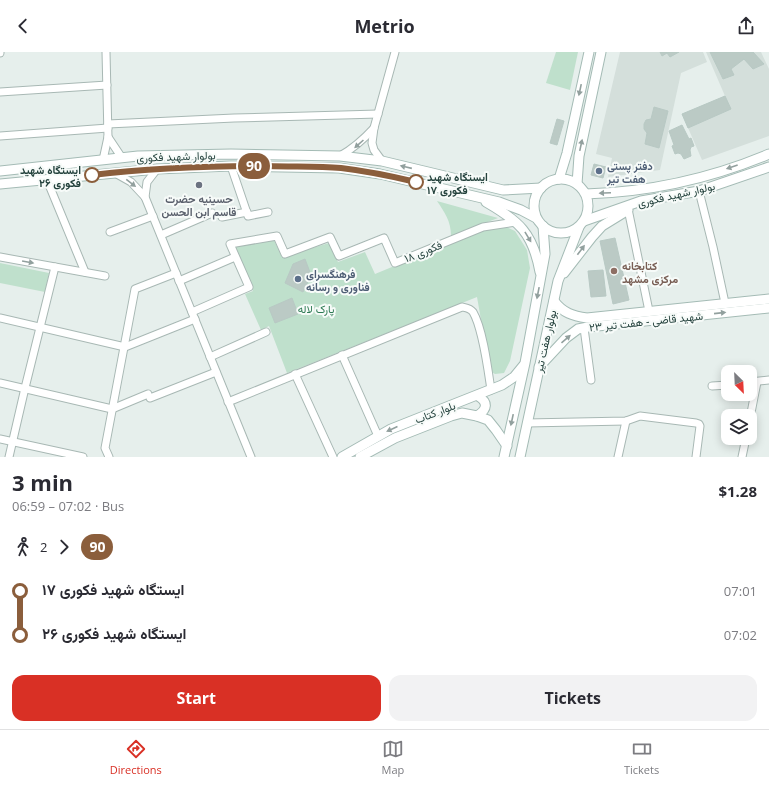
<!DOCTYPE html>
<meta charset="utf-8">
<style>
body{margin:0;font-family:"Open Sans",Vazirmatn,sans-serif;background:#f2f2f3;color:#2b2b33;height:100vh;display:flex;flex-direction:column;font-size:15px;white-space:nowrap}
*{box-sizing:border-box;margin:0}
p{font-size:13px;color:#7c7c81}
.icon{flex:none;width:22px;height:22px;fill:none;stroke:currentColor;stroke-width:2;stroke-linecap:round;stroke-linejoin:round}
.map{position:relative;height:405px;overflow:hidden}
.side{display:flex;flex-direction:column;background:#fff;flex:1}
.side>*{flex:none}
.badge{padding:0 8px;border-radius:13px;font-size:14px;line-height:26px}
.needle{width:26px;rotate:156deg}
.buttons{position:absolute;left:721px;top:313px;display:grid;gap:8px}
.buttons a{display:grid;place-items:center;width:36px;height:36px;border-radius:8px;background:#fff;box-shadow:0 2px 10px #0003;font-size:20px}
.map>.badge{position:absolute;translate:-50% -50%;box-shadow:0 0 0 2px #fff}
.legs{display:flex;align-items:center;gap:6px;height:44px;padding:0 12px;font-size:13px}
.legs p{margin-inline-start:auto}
.head{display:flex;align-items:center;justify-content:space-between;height:68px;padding:0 12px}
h1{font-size:22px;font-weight:700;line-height:30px}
.primary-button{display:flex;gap:8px;margin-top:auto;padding:8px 12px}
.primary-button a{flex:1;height:46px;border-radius:12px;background:#d93025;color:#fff;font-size:16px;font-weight:700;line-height:46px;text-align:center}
.primary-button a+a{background:#f2f2f3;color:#2b2b33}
ul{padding:0 12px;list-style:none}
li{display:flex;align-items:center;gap:14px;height:44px;font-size:15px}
li i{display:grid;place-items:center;width:6px;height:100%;margin:0 5px;background:currentColor}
li i::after{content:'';width:10px;height:10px;margin:-5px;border:3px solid;border-radius:50%;background:#fff}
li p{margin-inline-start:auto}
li:first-child i{background:linear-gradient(#0000 50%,currentColor 0)}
li:last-child i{background:linear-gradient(currentColor 50%,#0000 0)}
header{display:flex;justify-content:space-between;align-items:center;height:52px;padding:0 12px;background:#fff;font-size:18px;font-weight:700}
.tabs{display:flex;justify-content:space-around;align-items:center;height:56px;border-top:1px solid #e1e1e2;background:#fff;font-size:11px;color:#7c7c81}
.tabs a{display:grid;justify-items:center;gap:2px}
.tabs .selected{color:#d93025}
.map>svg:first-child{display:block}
</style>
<header><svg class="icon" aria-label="back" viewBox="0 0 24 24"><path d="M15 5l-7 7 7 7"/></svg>Metrio<svg class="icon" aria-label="share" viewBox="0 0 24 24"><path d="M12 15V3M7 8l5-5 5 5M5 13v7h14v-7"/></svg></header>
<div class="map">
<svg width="769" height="405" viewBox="0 0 769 405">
<rect width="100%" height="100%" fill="#e6efec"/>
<g fill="#d4dfdb">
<path d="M620,0H703L707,10L681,21L660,118L608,125L612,106L596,102Z"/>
<path d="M706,0H761L769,17V84L702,108L682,62L725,44Z"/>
</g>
<g fill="#bfe0cc">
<path d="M556,0H578L570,38L546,31Z"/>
<path d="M437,149L498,166L451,184C451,169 445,161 437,149Z"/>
<path d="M502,173L515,179L527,198L530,216L510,309L504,321L495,322L490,319L477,245L287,321L269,274L261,278L245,242L253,239L234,195L273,186L282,205L329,191L338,210L365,200L375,222L484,177Z"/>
<path d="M0,211L49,221L45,240L0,231Z"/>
</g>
<g fill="#bbcac5" stroke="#b8c9c4">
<path d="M660,0H679L670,5L667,1L662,4Z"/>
<path d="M710,0H753L764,12L753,17L744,7L731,17L734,23L723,27Z"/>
<path d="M725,44L731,57L688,76L682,62Z"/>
<path d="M654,55L668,59L659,96L645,92L647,81L644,77V72L646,68L651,67Z"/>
<path d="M557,67L564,69L557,93L550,91Z"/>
<path d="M682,73L689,87L691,86L694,94L691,95L690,98L691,104L684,107L681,102L678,101L675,102L672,94L674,93L669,79Z"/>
<path d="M594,112L606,115L603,126L591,123Z"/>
<path d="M615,186L629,248L613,252L600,189Z"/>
<path d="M305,207L311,223L303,240L285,231L293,212Z"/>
<path d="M603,218L606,244L591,245L588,219Z"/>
<path d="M292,246L298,262L275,271L269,256Z"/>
</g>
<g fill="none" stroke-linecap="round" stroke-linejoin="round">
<defs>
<g id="street">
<path d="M0,1V0"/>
<path d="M0,40L107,33"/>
<path d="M108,72L234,66L378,62"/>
<path d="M0,84L108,76"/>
<path d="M108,85L122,106"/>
<path d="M340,104C354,96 363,88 374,76"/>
<path d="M103,108L108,85L106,0"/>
<path d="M382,109L374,98L372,91L374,76L395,0"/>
<path d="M231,114L248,164L268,160"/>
<path d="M115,121L131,130L145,145L251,405"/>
<path d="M47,128L85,220"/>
<path d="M699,139L713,195L725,251"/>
<path d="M145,145L147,130L157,117"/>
<path d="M628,157L649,259"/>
<path d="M222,165L247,160"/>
<path d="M110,180L153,164"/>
<path d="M161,183L212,161"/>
<path d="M0,205L105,224"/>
<path d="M179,229L235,205"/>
<path d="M192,260L249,235L230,192L277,184L285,202L330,185L339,204L384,186L395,211L483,175L516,170"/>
<path d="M0,266L125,295L195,267"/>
<path d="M584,276L591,328"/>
<path d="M342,303L378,384"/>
<path d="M210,305L266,280"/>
<path d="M295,322L333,405"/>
<path d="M750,330L769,328"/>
<path d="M0,331L112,357L148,342"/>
<path d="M712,334L728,333"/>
<path d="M150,346L216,320"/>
<path d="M228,350L462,255C467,256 470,256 473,260C483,277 488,318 491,338"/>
<path d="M750,366L757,330"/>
<path d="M527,371L626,369L640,364L696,371L699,372L700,374L696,405"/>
<path d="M0,387L83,405"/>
<path d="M9,405L25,336L55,215"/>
<path d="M109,405L105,396L135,237L176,221"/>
<path d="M618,405L626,369"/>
<path d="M742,405L746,386"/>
</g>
<g id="secondary">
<path d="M0,119L138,104L231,102L340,104L382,109L503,138L541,136"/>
<circle cx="561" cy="154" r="27"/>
<path d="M559,127L567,101L589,0"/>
<path d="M0,132L157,117L231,114L339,116L380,122L499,150L521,158L536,166"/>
<path d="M577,132L579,104L601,0"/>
<path d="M586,142C648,140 712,126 769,102"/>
<path d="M486,150C519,169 533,181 540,220"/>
<path d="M584,169L641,149L699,139L769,115"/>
<path d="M564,221L592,185L602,174L628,158"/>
<path d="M554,249C563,261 573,264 587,266L769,247"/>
<path d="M539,315L566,286L578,277L588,275L769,256"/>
<path d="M477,364C488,357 488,350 478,344"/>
<path d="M342,405L391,377L502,333L514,325L523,314"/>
<path d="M360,405L395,386L451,364L462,361L477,364L488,368L496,378L507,394"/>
<path d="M504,405L525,311L545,202L543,174"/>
<path d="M520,405L558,229L579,175"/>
</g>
</defs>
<use href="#street" stroke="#a8b8b4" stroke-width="9"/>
<use href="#secondary" stroke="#a4bbb5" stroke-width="11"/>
<use href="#street" stroke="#fff" stroke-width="7"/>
<use href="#secondary" stroke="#fff" stroke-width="9"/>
</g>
<defs><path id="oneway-solid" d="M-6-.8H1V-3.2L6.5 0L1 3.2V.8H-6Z"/></defs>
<g fill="#92a09e">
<use href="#oneway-solid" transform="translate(580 38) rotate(102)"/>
<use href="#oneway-solid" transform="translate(359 92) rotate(138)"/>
<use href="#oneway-solid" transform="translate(581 93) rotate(-78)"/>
<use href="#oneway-solid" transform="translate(406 115) rotate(-167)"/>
<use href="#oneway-solid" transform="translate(732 115) rotate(161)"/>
<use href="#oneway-solid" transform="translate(131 131) rotate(38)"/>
<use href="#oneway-solid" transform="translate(605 141) rotate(178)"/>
<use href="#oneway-solid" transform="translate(528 185) rotate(59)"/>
<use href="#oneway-solid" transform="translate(581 198) rotate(-53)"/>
<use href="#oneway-solid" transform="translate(28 210) rotate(10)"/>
<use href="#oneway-solid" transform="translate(538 241) rotate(101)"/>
<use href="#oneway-solid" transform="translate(720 261) rotate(-6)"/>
<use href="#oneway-solid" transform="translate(566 287) rotate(-41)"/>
<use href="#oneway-solid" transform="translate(512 368) rotate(102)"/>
<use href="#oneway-solid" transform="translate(392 377) rotate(156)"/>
</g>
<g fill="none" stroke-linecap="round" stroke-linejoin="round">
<defs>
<path id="line-1" d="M92,123C150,116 209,114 268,114C292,115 317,114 341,116C366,119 391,124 416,130"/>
</defs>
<use href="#line-1" stroke="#fff" stroke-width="9"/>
<use href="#line-1" stroke="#8b5e3c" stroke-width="6"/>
</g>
<g fill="#5c6f8a" stroke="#f7fbf9" stroke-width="1.5">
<circle cx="599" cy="119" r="4"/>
<circle cx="298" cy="227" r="4"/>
</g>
<g fill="#fff" stroke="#8b5e3c" stroke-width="2">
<circle cx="92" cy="123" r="7"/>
<circle cx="416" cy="130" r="7"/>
</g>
<circle fill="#6b7280" stroke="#f7fbf9" stroke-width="1.5" cx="199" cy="133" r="4"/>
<circle fill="#8d6e63" stroke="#f7fbf9" stroke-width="1.5" cx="614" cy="219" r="4"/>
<g text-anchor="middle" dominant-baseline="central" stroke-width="4" stroke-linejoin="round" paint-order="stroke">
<g font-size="11" fill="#24423d" stroke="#f7fbf9">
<text transform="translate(176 104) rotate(-2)">بولوار شهید فکوری</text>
<text transform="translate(676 142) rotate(-13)">بولوار شهید فکوری</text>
<text transform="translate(423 199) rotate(-22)">فکوری ١٨</text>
<text transform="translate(646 269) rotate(-6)">شهید قاضی - هفت تیر ۲۳</text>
<text transform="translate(545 289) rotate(-77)">بولوار هفت تیر</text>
<text transform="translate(435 360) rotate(-21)">بلوار کتاب</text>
</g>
<g font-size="11" font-weight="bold" fill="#4e5e75" stroke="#f7fbf9" text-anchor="start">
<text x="607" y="113">دفتر پستی<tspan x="607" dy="13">هفت تیر</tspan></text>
<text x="306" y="221">فرهنگسرای<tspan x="306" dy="13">فناوری و رسانه</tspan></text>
</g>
<g font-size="11" font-weight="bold" fill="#24423d" stroke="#f7fbf9" text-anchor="end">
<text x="81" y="117">ایستگاه شهید<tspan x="81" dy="13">فکوری ۲۶</tspan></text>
<text x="427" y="124" text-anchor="start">ایستگاه شهید<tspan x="427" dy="13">فکوری ۱۷</tspan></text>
</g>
<g font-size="11" font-weight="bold" fill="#5b616d" stroke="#f7fbf9">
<text x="199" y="146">حسینیه حضرت<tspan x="199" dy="13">قاسم ابن الحسن</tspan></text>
</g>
<g font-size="11" font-weight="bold" fill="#785e54" stroke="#f7fbf9" text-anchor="start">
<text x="622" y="213">کتابخانه<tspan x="622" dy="13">مرکزی مشهد</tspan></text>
</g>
<g font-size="11" fill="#2d7a53" stroke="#f7fbf9">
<text x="316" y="256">پارک لاله</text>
</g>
</g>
</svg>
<div class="buttons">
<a><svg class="needle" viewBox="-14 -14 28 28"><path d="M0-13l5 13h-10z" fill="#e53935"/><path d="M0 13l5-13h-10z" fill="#7c7c81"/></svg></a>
<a><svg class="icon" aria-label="layers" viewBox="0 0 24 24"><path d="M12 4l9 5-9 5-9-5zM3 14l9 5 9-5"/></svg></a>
</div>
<b class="badge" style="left:254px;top:114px;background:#8b5e3c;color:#fff">90</b>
</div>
<section class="side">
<div class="head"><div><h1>3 min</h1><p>06:59 – 07:02 · Bus</p></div><b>$1.28</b></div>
<div class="legs"><svg class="icon" aria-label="walk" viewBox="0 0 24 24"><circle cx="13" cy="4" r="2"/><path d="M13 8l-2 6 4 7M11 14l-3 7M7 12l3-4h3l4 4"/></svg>2<svg class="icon" aria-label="forward" viewBox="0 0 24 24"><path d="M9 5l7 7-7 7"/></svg><b class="badge" style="background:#8b5e3c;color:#fff">90</b></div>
<ul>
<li><i style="color:#8b5e3c"></i><b>ایستگاه شهید فکوری ۱۷</b><p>07:01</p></li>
<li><i style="color:#8b5e3c"></i><b>ایستگاه شهید فکوری ۲۶</b><p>07:02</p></li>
</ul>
<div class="primary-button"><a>Start</a><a>Tickets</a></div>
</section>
<nav class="tabs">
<a class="selected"><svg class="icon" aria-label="directions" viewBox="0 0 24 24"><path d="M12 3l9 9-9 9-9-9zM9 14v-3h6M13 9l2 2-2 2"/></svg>Directions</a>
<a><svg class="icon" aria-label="map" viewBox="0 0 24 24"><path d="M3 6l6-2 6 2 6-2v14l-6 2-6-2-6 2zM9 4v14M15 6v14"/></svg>Map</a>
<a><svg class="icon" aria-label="tickets" viewBox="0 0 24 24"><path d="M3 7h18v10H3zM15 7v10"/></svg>Tickets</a>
</nav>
